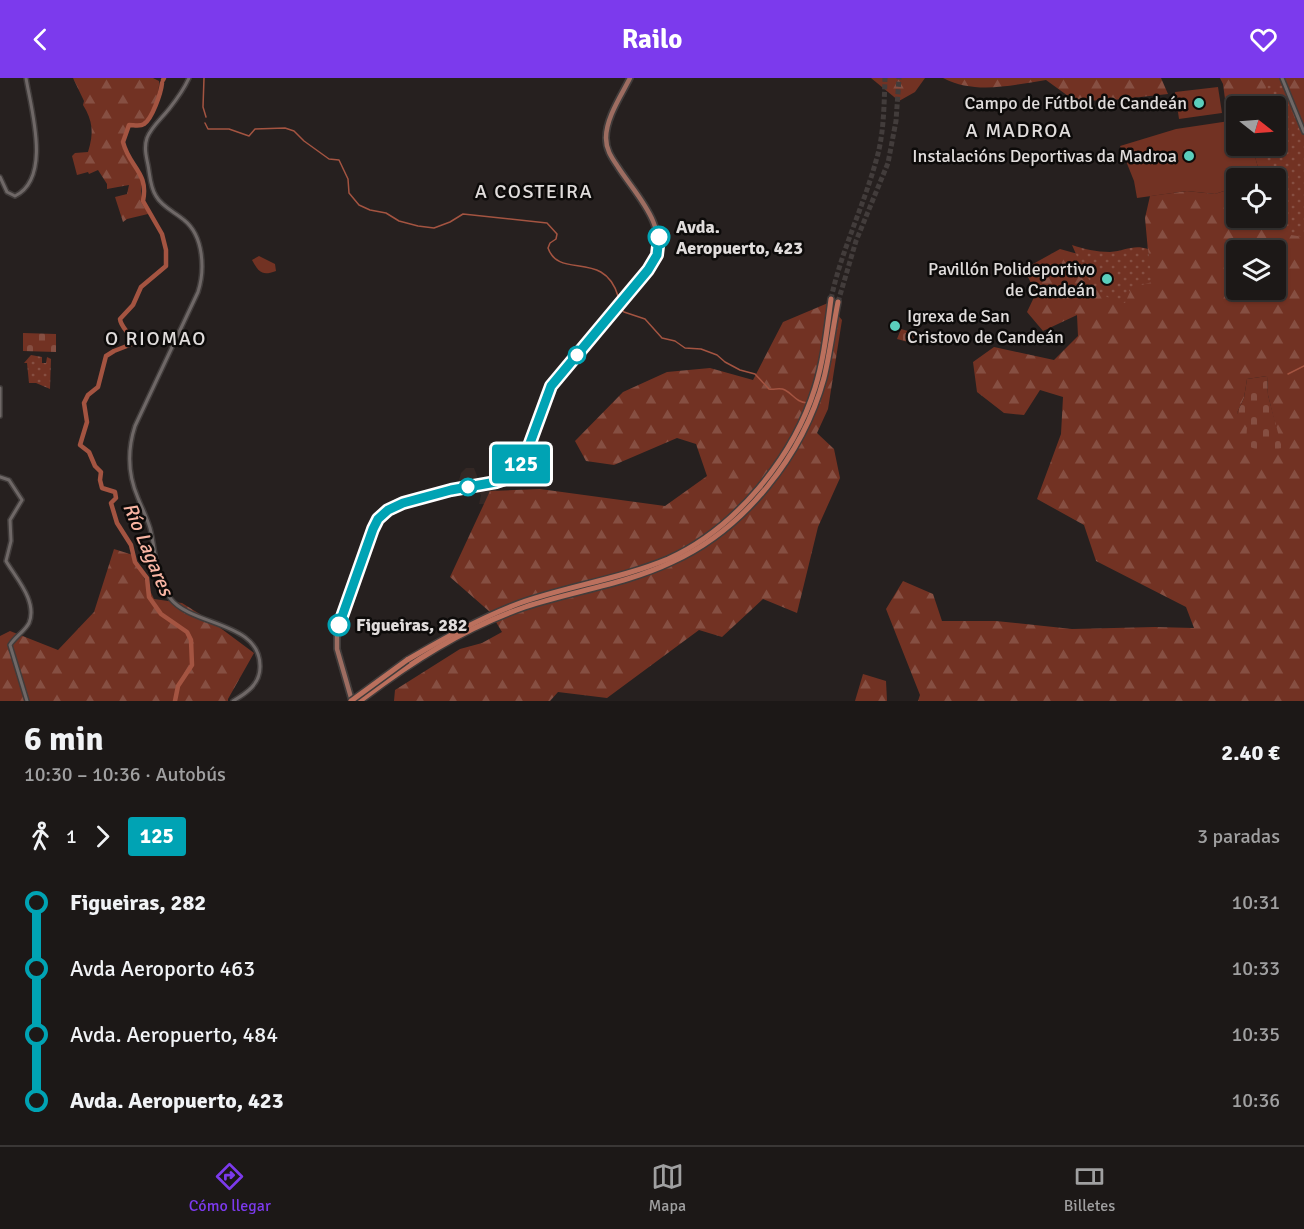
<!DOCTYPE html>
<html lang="es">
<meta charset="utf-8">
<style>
body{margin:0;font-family:Signika,sans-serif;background:#292524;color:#f1f3f6;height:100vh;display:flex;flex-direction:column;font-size:22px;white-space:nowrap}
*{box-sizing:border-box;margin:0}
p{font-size:20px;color:#a0a0a1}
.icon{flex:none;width:33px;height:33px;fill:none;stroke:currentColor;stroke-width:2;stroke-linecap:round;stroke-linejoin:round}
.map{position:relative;height:623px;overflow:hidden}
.panel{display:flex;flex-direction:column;background:#1c1817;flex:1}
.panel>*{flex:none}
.badge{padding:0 12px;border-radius:4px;font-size:21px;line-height:39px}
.needle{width:39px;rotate:107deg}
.controls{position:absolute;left:1226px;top:18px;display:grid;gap:12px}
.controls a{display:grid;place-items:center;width:60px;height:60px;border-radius:6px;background:#1c1817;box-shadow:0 2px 4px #0004,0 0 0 2px #3a3736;font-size:30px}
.map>.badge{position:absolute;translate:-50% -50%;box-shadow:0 0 0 3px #fff}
.legs{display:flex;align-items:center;gap:9px;height:66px;padding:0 24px;font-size:20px}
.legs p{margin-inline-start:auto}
.head{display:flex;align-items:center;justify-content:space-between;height:102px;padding:0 24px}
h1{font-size:33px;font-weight:700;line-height:45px}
ul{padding:0 24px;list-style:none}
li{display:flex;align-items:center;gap:21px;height:66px;font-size:22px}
li i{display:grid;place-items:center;width:9px;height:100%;margin:0 8px;background:currentColor}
li i::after{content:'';width:15px;height:15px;margin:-8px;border:4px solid;border-radius:50%;background:#1c1817}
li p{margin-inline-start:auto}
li:first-child i{background:linear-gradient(#0000 50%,currentColor 0)}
li:last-child i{background:linear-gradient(currentColor 50%,#0000 0)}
header{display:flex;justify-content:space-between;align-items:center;height:78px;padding:0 24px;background:#7c3aed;color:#fff;font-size:27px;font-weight:700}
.dock{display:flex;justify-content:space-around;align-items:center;height:84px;border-top:2px solid #3a3736;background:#1c1817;font-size:16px;color:#a0a0a1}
.dock a{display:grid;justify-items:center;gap:3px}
.dock .current{color:#7c3aed}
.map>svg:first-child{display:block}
</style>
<header><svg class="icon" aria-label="back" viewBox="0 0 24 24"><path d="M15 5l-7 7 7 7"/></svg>Railo<svg class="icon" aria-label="heart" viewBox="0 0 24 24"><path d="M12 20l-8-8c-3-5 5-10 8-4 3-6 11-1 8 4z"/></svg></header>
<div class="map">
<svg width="1304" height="623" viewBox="0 0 1304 623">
<defs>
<pattern id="forest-firs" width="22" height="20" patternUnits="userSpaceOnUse" patternTransform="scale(1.5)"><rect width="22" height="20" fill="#723223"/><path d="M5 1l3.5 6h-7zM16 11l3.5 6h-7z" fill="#864f42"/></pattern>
<pattern id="cemetery-stones" width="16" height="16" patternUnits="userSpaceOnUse" patternTransform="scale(1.5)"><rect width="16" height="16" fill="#723223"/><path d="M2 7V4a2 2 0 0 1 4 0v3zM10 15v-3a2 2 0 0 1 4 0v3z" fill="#864f42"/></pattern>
<pattern id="park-dots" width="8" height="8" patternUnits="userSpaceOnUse" patternTransform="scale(1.5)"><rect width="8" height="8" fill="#723223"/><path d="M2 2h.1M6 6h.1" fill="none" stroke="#864f42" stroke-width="1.8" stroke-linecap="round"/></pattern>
</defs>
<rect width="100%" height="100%" fill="#26201f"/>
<g fill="#342825">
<path d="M466,390H474L479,403L477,405L458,406L461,395Z"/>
<path d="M496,408L498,409L490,426H479L481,417L477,411L494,410Z"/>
</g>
<g fill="url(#forest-firs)" fill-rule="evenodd">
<path d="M73,0H153L159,3C160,14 152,38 143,45C139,48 133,46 128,46C126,52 122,58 122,65C122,75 138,94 143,104C137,117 146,124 148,136L127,141L123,144L115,119L127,116L129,107L107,111V106L98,92L89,96L88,94L77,97L72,78L75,75L88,74C94,55 93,43 83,27L84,23Z"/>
<path d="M871,0H925L915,14L899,23Z"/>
<path d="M943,0H1161L1168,16L1113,22L1075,23L1046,2C1012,7 976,17 943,0Z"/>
<path d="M1220,0H1304V623H918L920,617L886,531L903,503L933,516L942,543H996L1072,551L1155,549L1194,550L1186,529L1096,483L1084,447L1037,421L1061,356L1063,319L1040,312L1024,337L1004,335L977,314L973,284L994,269L1054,282L1078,258L1077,237L1043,253L1027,234L1036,215L1024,191L1060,171L1085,178L1149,184L1145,140L1150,118L1187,113L1215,116L1236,109V140H1275V100H1261L1252,68H1275V28H1236V36H1227L1223,6ZM1236,172H1275V212H1236ZM1267,298L1268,317L1281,370L1237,335L1244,320L1247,301Z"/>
<path d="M828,225L842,242L828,331L817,355L834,371L840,400L818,449L797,535L763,521L722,559L699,552L607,620L558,614L550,623H394L395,612L460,571L482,565L502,554L490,534L450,499L490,413L540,411L665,428L707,398L696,366L677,360L614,387L586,383L575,363L623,314L667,294L710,290L753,302L783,244Z"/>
<path d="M114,471L133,477L154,521L182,525L211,543L254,575L228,621V623H0V558L10,553L58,572L94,534Z"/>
<path d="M863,596L886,603L887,623H855Z"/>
</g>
<g fill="url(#cemetery-stones)">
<path d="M901,251L915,255L912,265L897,261Z"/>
<path d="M23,255L56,256V274L23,273Z"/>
<path d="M1267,298L1268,317L1282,370L1264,375L1246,367L1247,349L1237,335L1244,320L1247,301Z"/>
</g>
<g fill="url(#park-dots)">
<path d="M1281,6L1304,63V159L1291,157C1284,140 1275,119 1275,100H1272L1260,68H1275V28H1265L1266,7L1274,8Z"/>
<path d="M1072,167C1084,171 1096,174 1110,174C1125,173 1133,166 1148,171L1152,204L1128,211L1130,214L1125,225C1092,219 1084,194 1072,167Z"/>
<path d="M31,277L42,279V285H46L47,279L51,281L50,311L36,305H29L27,285H24Z"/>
</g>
<g fill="#723223">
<path d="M1218,9L1222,35L1179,41L1175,14Z"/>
<path d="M1236,42V68H1252L1261,100H1236V109L1215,116L1187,113L1137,120L1134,103L1120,68L1176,51Z"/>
<path d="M259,178L275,186L276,193C262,198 259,195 252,182Z"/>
</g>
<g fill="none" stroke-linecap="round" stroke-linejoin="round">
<g stroke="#a45441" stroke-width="1.5">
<path d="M204,0L203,29L206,39"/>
<path d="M205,45L208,51H229L249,58L255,51L285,50L294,53L304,63L329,81L339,82L348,101L349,115L359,127L370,132L386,135L399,143L418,148L434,150L450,144L463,136L547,145L557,156L556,161L550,165L548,170C559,202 604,171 618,218"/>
<path d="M626,226L622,232L624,234L645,241L662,260L675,263L685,270L701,271L717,277L725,284L740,292L755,296L769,311C775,312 780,309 785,312C794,317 796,324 807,325"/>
<path d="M1288,296L1304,288"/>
</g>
<g stroke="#a45441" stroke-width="4.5">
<path d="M163,2L164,0"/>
<path d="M162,5C161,15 152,41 144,46C140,49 134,47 129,47L123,64C129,89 149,94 143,123L162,156L166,172V188L141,209L133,227L120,241C121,251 133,256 132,266L114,273L106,278L98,309L88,317L84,325L87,344L80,367L89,374L95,388L101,394L100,402L102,410L115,414L116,420L111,425L117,445L131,467L135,484L147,500L149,519L161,536L187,554L191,562L192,587L178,608L175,623"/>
</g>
<g stroke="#423c3b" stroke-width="5" stroke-dasharray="5 2.5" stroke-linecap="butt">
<path d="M831,221C841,173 863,130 876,83C884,57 884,28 885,0"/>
<path d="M838,224L856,163L888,85L896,43L899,0"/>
</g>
<defs>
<path id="tertiary" d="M1282,0L1304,54"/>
<g id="secondary">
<path d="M189,0C184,11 177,21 169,31C162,40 151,49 147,60C144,69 146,78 148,87C150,97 150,109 156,118C162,129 175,134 184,142C204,158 205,192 198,214L135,348C127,373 128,397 138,420C142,430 147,440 150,450C156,473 155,500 170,520C192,549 261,543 260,589C260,606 247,615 233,623"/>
<path d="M0,99L7,114L15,118C52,100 31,31 26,0"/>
<path d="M0,310V338"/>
<path d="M0,399L9,402L22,422L10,442L11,463L6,483C15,499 38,523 29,545C25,553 15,559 10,567L27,623"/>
</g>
<path id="primary" d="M352,623L337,571V556L373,451C386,422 436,414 465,409C480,407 497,407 509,398C536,379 535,339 549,312C556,299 568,287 578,276C603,246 632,217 654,184C669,148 636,117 618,89C612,80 606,72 606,60C606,40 621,18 630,0"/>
<g id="motorway">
<path d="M407,582C443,561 480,540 520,525C568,508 620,501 668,481C735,451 793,380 815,310C824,281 827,251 831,221"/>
<path d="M360,623C411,584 464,550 525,529C573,513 626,506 672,484C745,451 803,377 824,300C830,275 833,249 838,224"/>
</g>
</defs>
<use href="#tertiary" stroke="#413c3b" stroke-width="6"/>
<use href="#secondary" stroke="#413c3b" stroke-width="6"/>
<use href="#primary" stroke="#413c3b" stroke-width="8"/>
<use href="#motorway" stroke="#413c3b" stroke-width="8"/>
<use href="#tertiary" stroke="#6f6867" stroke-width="3"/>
<use href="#secondary" stroke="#6f6867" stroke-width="3"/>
<use href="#primary" stroke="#9d6d61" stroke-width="4.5"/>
<use href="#motorway" stroke="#bb705d" stroke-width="5"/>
<defs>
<path id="motorway-bridge" d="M351,623L407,582"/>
</defs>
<use href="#motorway-bridge" stroke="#413c3b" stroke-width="8" stroke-linecap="butt"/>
<use href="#motorway-bridge" stroke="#bb705d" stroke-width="5"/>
</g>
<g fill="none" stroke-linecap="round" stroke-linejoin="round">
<defs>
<path id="line-1" d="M339,547L373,451L378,441L388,432L403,425L451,412L496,404L505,401L516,393L526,376L551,308L648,192L657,177L659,159"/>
</defs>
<use href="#line-1" stroke="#fff" stroke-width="14"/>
<use href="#line-1" stroke="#00a3b4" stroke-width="9"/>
</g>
<g fill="#5bcebc" stroke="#0d0b0a" stroke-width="2">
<circle cx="1199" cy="25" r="6"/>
<circle cx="1189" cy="78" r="6"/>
<circle cx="1107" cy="201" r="6"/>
<circle cx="895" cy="248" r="6"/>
</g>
<g fill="#fff" stroke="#00a3b4" stroke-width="3">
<circle cx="659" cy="159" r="10"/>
<circle cx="577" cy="277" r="8"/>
<circle cx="468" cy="409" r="8"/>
<circle cx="339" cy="547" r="10"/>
</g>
<g text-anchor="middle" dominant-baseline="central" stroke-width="5" stroke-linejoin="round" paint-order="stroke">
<g font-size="18" fill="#e0dcdb" stroke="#0d0b0a" text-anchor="end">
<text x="1187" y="25">Campo de Fútbol de Candeán</text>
<text x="1177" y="78">Instalacións Deportivas da Madroa</text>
<text x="1095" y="191">Pavillón Polideportivo<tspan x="1095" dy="21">de Candeán</tspan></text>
<text x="907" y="238" text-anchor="start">Igrexa de San<tspan x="907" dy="21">Cristovo de Candeán</tspan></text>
</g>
<g font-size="18" font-weight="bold" fill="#e0dcdb" stroke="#0d0b0a" text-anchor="start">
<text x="676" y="149">Avda.<tspan x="676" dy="21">Aeropuerto, 423</tspan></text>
<text x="356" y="547">Figueiras, 282</text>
</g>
<g font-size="20" letter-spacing="1.5" fill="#e0dcdb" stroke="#0d0b0a">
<text x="1019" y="52">A MADROA</text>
<text x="534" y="113">A COSTEIRA</text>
<text x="156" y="260">O RIOMAO</text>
</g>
<g font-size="20" font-style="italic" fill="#f9b5a3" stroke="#0d0b0a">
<text transform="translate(148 471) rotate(67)">Río Lagares</text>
</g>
</g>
</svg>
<div class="controls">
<a><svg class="needle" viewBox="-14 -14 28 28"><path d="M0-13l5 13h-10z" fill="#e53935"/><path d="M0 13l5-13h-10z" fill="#a0a0a1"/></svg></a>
<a><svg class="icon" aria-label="locate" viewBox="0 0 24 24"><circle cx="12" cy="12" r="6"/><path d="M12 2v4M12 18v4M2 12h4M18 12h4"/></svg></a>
<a><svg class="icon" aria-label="layers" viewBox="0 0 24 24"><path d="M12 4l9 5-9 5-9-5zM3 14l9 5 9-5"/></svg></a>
</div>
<b class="badge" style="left:521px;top:386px;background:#00a3b4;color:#fff">125</b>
</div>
<section class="panel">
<div class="head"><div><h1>6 min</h1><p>10:30 – 10:36 · Autobús</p></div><b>2.40 €</b></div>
<div class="legs"><svg class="icon" aria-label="walk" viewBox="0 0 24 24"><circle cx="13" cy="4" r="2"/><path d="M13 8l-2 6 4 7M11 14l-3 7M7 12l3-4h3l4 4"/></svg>1<svg class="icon" aria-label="forward" viewBox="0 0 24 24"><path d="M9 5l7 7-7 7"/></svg><b class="badge" style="background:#00a3b4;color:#fff">125</b><p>3 paradas</p></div>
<ul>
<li><i style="color:#00a3b4"></i><b>Figueiras, 282</b><p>10:31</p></li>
<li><i style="color:#00a3b4"></i><span>Avda Aeroporto 463</span><p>10:33</p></li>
<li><i style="color:#00a3b4"></i><span>Avda. Aeropuerto, 484</span><p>10:35</p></li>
<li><i style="color:#00a3b4"></i><b>Avda. Aeropuerto, 423</b><p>10:36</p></li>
</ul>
</section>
<nav class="dock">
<a class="current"><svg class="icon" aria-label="directions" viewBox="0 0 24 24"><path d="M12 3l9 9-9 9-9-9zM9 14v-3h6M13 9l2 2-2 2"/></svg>Cómo llegar</a>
<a><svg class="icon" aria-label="map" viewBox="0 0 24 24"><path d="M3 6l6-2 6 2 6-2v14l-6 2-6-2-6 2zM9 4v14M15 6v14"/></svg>Mapa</a>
<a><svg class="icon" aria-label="tickets" viewBox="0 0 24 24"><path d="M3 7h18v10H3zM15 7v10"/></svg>Billetes</a>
</nav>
